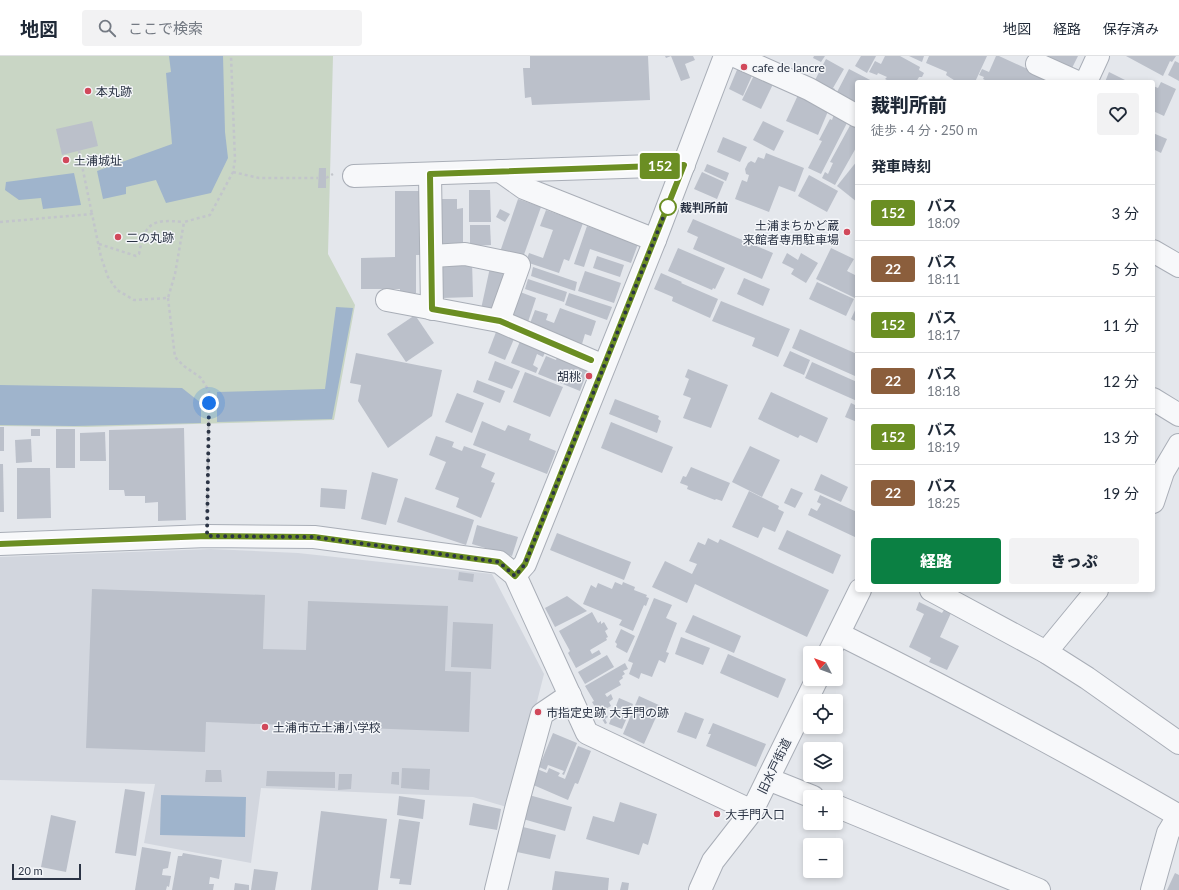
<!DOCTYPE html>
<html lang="ja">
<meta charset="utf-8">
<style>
body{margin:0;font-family:Lato,"Noto Sans JP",sans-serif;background:#f2f2f3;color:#1f2937;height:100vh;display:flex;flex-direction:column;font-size:15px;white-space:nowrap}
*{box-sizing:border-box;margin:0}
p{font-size:13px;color:#747a83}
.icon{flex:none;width:22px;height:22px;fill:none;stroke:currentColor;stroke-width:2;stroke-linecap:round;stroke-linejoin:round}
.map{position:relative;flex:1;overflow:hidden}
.panel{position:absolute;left:855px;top:24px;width:300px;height:512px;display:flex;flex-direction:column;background:#fff;border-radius:4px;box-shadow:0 2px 6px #0003}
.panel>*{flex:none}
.badge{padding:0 8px;border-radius:3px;font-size:14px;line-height:26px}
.needle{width:26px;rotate:311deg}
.fabs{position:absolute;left:803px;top:590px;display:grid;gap:8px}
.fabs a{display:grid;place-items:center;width:40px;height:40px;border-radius:4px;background:#fff;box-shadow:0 2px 6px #0003;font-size:20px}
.scale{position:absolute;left:12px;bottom:10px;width:69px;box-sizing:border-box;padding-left:4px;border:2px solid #2b3445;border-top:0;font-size:11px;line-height:14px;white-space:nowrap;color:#2b3445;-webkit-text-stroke:3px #f4f6f9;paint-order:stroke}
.you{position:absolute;width:20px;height:20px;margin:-10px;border:3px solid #fff;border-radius:50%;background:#1a73e8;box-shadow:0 0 0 6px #1a73e833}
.map>.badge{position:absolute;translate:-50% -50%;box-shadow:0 0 0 2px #fff}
h2{padding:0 16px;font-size:15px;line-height:36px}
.round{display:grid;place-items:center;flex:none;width:42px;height:42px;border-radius:4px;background:#f2f2f3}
.head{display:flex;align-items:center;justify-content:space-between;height:68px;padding:0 16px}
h1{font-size:19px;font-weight:800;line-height:30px}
.primary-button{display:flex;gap:8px;margin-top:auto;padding:8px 16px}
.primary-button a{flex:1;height:46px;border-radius:4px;background:#0b8043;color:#fff;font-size:16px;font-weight:800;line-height:46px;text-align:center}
.primary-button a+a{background:#f2f2f3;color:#1f2937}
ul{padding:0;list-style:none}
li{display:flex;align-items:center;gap:12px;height:56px;padding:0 16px;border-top:1px solid #e0e1e3}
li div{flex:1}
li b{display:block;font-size:15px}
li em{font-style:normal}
li .badge{min-width:44px;font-weight:700;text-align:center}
header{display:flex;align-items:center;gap:24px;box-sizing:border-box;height:56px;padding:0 20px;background:#fff;border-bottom:1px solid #e0e1e3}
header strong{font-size:19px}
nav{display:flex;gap:22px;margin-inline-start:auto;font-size:14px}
.search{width:280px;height:36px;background:#f2f2f3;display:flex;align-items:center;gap:10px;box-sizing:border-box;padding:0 14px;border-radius:4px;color:#747a83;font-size:15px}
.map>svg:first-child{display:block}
</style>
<header>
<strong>地図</strong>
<div class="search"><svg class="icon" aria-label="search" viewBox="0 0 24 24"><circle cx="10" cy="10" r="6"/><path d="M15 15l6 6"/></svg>ここで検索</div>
<nav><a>地図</a><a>経路</a><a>保存済み</a></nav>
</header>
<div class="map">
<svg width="1179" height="834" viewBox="0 0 1179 834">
<rect width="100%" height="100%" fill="#e4e7ec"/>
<path fill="#d2d6de" d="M211,493L298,497L492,518L544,618L510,752L473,741L261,732L251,807L144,787L155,728L0,724V501Z"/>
<path fill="#c9d6c5" d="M0,0H333L328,198L355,249L334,364L86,371L0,370Z"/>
<g fill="#9fb4cc">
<path d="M169,0H223L225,76L228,102L211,137L166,147L156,124L126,131V138L103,143L97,115L172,88L166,17L171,16Z"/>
<path d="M74,117L81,149L43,153L41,142L19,144L5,134L6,126Z"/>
<path d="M336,251L353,252L332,363L217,366V336L325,333Z"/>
<path d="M0,329L182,332L201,347V367L74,370L0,369Z"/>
<path d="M161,739L246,741L245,781L160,779Z"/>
</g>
<g fill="#bbc0ca">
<path d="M530,0H648L650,44L532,49L531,41L525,42L523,12H530Z"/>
<path d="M665,0H693L695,4L685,8L690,22L681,25L671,0L666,2Z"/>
<path d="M814,0H825L821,6L813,2Z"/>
<path d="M861,0H876L867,17L855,10Z"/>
<path d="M885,0H900L920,11L919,14L924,17L922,21H919L916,26H891L885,23L887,21L878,17L877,19L869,16L875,5L881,8Z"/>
<path d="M909,0H924L922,6Z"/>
<path d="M929,0H987L975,26H957L946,19L947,16L926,7Z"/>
<path d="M996,0H999L1056,26H989L983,23L984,21L979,19L982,13L989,16Z"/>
<path d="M1041,0H1078L1071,14Z"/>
<path d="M1126,0H1176L1172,6L1170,5L1163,20Z"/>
<path d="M826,3L844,13L833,32L835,33L833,37L814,26Z"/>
<path d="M1175,5L1179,7V25L1168,19Z"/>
<path d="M739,9L754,15L743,40L729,33Z"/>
<path d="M849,13L874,26H857V52L835,40Z"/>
<path d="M756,15L775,24L761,53L742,44Z"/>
<path d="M1109,16L1129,26H1105Z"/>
<path d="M1161,26L1176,33L1164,60L1153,55V30L1158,32Z"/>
<path d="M798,39L829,53L818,79L786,65Z"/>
<path d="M834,58L848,65L821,118L808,112L822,85L819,84L830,63L832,64Z"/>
<path d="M853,64L857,67V90L835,129L822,122L825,116L828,118L833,107L830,106Z"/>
<path d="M92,65L98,90L62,99L56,73Z"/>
<path d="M763,65L784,75L774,95L753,84Z"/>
<path d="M1153,77L1167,83L1161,97L1153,93Z"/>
<path d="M723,81L747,91L740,106L717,96Z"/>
<path d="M766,97L804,112L795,136L779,130L769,156L735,143L742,124L747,126L749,119L746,118L745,113L748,107L751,105L755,107L758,101L764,103Z"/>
<path d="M857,105V146L837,130Z"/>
<path d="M707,108L729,117L726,125L704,115Z"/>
<path d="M319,112H326V132H318Z"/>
<path d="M702,116L724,126L717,143L694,133Z"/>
<path d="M809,119L838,135L827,156L798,140Z"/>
<path d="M469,134H490L491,166H469Z"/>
<path d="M395,135H424V199H416V237H400V233H361V202L395,201Z"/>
<path d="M439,143H457V153L463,152V191L439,192Z"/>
<path d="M518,143L541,151L521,207L499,199Z"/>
<path d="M500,153L510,158L505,166L496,161Z"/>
<path d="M546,154L583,167L569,205L564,203L559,217L526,206L529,197L543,202L553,174L540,170Z"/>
<path d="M693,163L773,197L762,223L693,193L698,181L687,176Z"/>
<path d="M470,169H490L491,189L470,190Z"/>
<path d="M587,170L638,188L631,207L590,193L584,211L574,208Z"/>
<path d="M678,192L725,212L715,233L713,232L712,234L668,215Z"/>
<path d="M831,192L854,203L847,215L857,220V243L816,223Z"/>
<path d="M787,197L798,204L801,197L818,207L806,227L791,218L794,213L782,207Z"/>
<path d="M597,200L624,209L620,221L593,212Z"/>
<path d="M441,205H472L473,241L442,242Z"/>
<path d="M491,207L511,211L495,256L481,253Z"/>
<path d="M533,211L577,226L575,235L531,220Z"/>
<path d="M585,215L621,227L614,247L578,235Z"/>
<path d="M661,217L682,226L681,227L718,243L710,262L672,245L673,241L654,233Z"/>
<path d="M744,222L770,233L763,250L737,238Z"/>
<path d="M528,223L567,236L564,246L525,233Z"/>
<path d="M817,226L854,243L846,260L809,243Z"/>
<path d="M515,234L536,242L528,266L506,259Z"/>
<path d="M569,237L612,251L607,264L565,249Z"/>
<path d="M721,245L790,273L778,301L752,290L755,282L712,265Z"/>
<path d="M857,250V266L851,263Z"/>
<path d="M560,252L596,265L591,280L585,278L582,288L529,270L535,254L548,258L546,264L554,267Z"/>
<path d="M415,259L434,287L406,306L387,278Z"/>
<path d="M800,273L857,298V315L855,320L792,292Z"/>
<path d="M496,276L514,283L505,304L488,297Z"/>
<path d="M521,283L546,294L543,301L537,298L533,309L538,312L536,317L511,307Z"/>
<path d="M790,295L810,304L804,319L783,310Z"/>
<path d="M356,297L442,314L432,360L388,392L358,345L361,329L350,327Z"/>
<path d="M558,299L589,311L580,335L538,318L546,300L556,304Z"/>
<path d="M495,305L520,315L512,333L488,324Z"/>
<path d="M812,306L857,326V345L805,322Z"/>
<path d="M688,313L728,329L711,372L683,362L691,342L683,339L689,323L685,321Z"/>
<path d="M525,316L563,331L550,361L513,346Z"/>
<path d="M477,324L505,335L500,347L473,336Z"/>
<path d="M771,336L828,362L817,387L800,379L798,382L758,363Z"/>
<path d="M457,337L484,347L472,377L445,366Z"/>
<path d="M615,343L659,360L658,363L661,365L657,377L609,358Z"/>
<path d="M851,347L857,350V366L845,361Z"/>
<path d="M482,365L505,375L508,369L531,378L529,384L556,395L547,418L473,389Z"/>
<path d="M611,366L673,391L662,417L601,392Z"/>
<rect x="0" y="371" width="4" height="24"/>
<path d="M184,372L186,464L158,465V446L145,447V440H125L124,434H109V374Z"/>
<rect x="31" y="373" width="9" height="7"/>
<rect x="56" y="373" width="19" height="39"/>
<path d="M105,376L106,405H80V377Z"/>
<path d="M436,380L454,386L452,391L462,395L464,390L486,398L481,411L495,417L491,426L495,427L481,462L456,451L459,442L435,433L446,406L429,399Z"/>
<path d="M31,383L32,406L16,407L15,384Z"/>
<path d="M750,390L780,404L762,441L732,426Z"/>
<path d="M0,408H3L4,456H0Z"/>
<path d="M691,411L730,427L722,445L716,443L715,444L687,433L688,430L680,427L683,420L686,421Z"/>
<path d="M17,412H50L51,462L17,463Z"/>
<path d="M372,416L398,423L386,469L361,463Z"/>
<path d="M821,418L848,431L841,446L814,434Z"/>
<path d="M321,432L347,434L345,453L320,451Z"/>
<path d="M791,432L803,437L795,452L784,447Z"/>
<path d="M749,435L779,450L778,453L784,456L775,476L763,471L758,482L732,471Z"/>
<path d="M820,439L857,456V482L808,459L811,452L817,455L821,448L817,446Z"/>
<path d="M405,441L474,464L466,489L397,466Z"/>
<path d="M477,469L518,481L512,500L472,488Z"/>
<path d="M787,474L841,499L833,518L778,493Z"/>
<path d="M557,477L631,506L624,524L550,494Z"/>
<path d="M708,482L718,487L720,483L829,534L807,581L695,528L687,547L652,531L665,505L692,518L697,508L689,505L698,486L705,489Z"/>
<path d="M459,516L474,518L473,526L458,524Z"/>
<path d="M615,526L622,529L623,526L635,531L634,534L647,539L646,541L649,542L646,550L644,549L633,575L619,569L622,564L583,548L591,529L596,532L598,527L612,533Z"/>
<path d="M92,533L265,539L263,593L306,594L308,545L448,550L445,615L471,616L469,676L206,666L205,696L86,692Z"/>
<path d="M567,540L587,555L555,571L545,552Z"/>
<path d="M654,542L672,549L666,562L677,567L666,596L669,597L665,607L659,604L652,621L641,617L639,623L629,618L633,607L628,605Z"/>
<path d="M919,546L942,557L944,554L951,557L940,581L959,590L947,614L929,606L931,602L909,591L924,558L916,554Z"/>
<path d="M592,556L598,567L601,565V568L604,566L608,573L605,575L608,581L606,582L607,584L590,594L592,598L599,594L601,598L576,612L568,597L570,595L559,575Z"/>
<path d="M693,559L741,580L734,597L685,576Z"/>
<path d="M453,566L493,568L491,613L451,611Z"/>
<path d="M621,573L635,580L627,597L616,591L617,588L615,586Z"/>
<path d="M681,581L710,592L703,609L675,598Z"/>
<path d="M728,598L786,623L778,642L720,617Z"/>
<path d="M607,599L614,611L585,628L578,616Z"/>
<path d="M625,607L628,613L623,615L625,618L622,620L623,622L619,625L621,629L605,638L607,641L611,638L613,643L609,646L611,650L604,654L608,661L605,663L607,667L605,668L592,646L594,645L585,630Z"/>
<path d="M639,640L661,650L644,688L623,678Z"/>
<path d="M619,642L633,648L622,673L609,668Z"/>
<path d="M685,656L704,663L696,683L677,676Z"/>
<path d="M713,667L766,688L756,711L706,690L711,678H708Z"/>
<path d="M553,677L577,687L564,719L562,718L564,715L548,709L546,714L539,711Z"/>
<path d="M578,690L591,695L578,728L575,727L568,744L531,728L537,713L547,717L549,712L560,717L558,720L565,723Z"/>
<path d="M402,712L430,713L429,734L401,732Z"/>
<path d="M206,714H221L222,726H205Z"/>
<path d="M267,715L335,716V732L266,730Z"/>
<path d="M392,716H399V729L391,728Z"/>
<path d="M339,718H352L351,733L338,734Z"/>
<path d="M125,733L145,736L136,800L115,797Z"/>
<path d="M529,739L572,751L565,775L523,763Z"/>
<path d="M399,740L425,744L423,763L397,759Z"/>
<path d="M620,746L657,758L648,789L643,787L639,799L586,783L593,760L614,766Z"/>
<path d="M473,747L501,753L497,774L469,769Z"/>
<path d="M321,755L387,763L378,834H311Z"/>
<path d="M51,759L76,765L66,816L41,811Z"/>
<path d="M399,763L420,766L411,829L399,828L400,823L390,822Z"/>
<path d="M523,771L556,779L550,803L517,796Z"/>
<path d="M142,791L171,796L168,812L163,813L162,819L171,820L169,831L167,830L166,834H135Z"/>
<path d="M183,797L222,804L219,823L210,821L209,828H214L213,834H172L178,800H182Z"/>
<path d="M254,813L278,816L275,834H251Z"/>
<path d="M555,815L609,822L608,834H552Z"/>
<path d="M1175,817L1179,819V834H1167Z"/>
<path d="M622,826L629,827L628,834H620Z"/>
<path d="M235,827L249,829V834H234Z"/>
</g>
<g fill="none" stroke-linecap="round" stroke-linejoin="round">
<defs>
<g id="minor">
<path d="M735,0L809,33L857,60"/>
<path d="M1037,8L1077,26"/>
<path d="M1086,26L1098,0"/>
<path d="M500,115L524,132L655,184"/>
<path d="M430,118L432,253"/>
<path d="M354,120L684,109"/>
<path d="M1153,195L1179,210"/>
<path d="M432,200L465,198L519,209L499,265"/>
<path d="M387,244L499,265L604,310"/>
<path d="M1153,343L1179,359"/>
<path d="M1153,446L1163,416L1179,389"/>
<path d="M0,488L207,480L314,481L499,506L515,519L587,677L752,755"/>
<path d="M515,519L525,508L655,184L725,0"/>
<path d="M931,534L1046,596L1087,622L1179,687"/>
<path d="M849,583C961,639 1071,697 1179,760"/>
<path d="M1046,596L1097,534"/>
<path d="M829,597L860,534"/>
<path d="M768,723L813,741"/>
<path d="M836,750L1039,834"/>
<path d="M496,834L517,749L542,658L570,639"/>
<path d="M700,834L713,805L752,755L817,623"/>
<path d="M1152,834L1168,777L1179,759"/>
</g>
</defs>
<use href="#minor" stroke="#a9aeb7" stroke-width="24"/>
<g stroke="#c2c5cb" stroke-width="2.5" stroke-dasharray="3 3" stroke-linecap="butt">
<path d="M79,95L92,158"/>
<path d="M233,116L259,122H318"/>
<path d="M326,122L333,118"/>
<path d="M0,166L92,158L101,201L108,221L117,234L134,244L168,242L175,218L184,166L210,159L233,116L235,104L231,0"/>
<path d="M99,188L136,200L139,198C145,166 152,163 184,166"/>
<path d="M168,242L175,301L184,310L201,322L209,335L207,458"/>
</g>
<use href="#minor" stroke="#f7f8fa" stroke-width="22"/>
</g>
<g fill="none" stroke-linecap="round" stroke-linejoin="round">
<defs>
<path id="line" d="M0,488L207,480L314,481L499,506L515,520L525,508L684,109L430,118L432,253L500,265L591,304"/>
</defs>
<use href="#line" stroke="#fff" stroke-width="9"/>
<use href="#line" stroke="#6b8e23" stroke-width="6"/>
<path stroke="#2b3445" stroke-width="4" stroke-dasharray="0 7.2" d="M209,347L207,480L314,481L499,506L515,520L525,508L669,147L668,151"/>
</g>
<g fill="#d1495b" stroke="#f4f6f9" stroke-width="1.5">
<circle cx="744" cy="11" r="4"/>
<circle cx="88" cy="35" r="4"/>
<circle cx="66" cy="104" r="4"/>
<circle cx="847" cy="176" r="4"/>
<circle cx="118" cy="181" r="4"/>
<circle cx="589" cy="320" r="4"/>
<circle cx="538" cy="656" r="4"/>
<circle cx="265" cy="671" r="4"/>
<circle cx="717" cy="758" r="4"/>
</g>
<circle fill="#fff" stroke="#6b8e23" stroke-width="2" cx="668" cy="151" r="8"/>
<g text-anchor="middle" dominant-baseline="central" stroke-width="3" stroke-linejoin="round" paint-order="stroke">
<g font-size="12" fill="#2b3445" stroke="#f4f6f9" text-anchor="start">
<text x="752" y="11">cafe de lancre</text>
<text x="96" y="35">本丸跡</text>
<text x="74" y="104">土浦城址</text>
<text x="839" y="169" text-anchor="end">土浦まちかど蔵<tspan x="839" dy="14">来館者専用駐車場</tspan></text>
<text x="126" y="181">二の丸跡</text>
<text x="581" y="320" text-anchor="end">胡桃</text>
<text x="546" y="656">市指定史跡 大手門の跡</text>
<text x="273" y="671">土浦市立土浦小学校</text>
<text x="725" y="758">大手門入口</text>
</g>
<g font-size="12" font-weight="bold" fill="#2b3445" stroke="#f4f6f9" text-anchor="start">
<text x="680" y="151">裁判所前</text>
</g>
<g font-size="12" fill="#2b3445" stroke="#f4f6f9">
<text transform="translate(774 710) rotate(-64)">旧水戸街道</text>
</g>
</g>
</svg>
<div class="fabs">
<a><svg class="needle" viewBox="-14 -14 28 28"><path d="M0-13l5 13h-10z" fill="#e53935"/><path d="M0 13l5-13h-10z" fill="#747a83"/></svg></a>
<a><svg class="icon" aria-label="locate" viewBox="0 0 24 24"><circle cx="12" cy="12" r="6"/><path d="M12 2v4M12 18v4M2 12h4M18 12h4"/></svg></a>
<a><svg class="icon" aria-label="layers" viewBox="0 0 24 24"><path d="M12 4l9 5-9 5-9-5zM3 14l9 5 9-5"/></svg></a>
<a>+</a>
<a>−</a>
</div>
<div class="scale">20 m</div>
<div class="you" style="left:209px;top:347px"></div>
<b class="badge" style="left:660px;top:110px;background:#6b8e23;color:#fff">152</b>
<section class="panel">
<div class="head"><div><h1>裁判所前</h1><p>徒歩 · 4 分 · 250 m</p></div><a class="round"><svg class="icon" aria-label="heart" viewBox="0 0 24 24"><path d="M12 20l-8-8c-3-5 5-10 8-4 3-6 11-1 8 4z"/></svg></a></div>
<h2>発車時刻</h2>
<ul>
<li><span class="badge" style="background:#6b8e23;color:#fff">152</span><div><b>バス</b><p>18:09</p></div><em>3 分</em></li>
<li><span class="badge" style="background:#8b5e3c;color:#fff">22</span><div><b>バス</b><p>18:11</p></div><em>5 分</em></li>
<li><span class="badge" style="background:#6b8e23;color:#fff">152</span><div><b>バス</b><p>18:17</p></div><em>11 分</em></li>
<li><span class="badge" style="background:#8b5e3c;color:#fff">22</span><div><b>バス</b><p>18:18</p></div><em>12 分</em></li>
<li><span class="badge" style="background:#6b8e23;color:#fff">152</span><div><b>バス</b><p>18:19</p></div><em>13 分</em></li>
<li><span class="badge" style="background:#8b5e3c;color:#fff">22</span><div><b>バス</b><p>18:25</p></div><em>19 分</em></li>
</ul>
<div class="primary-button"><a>経路</a><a>きっぷ</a></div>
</section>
</div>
